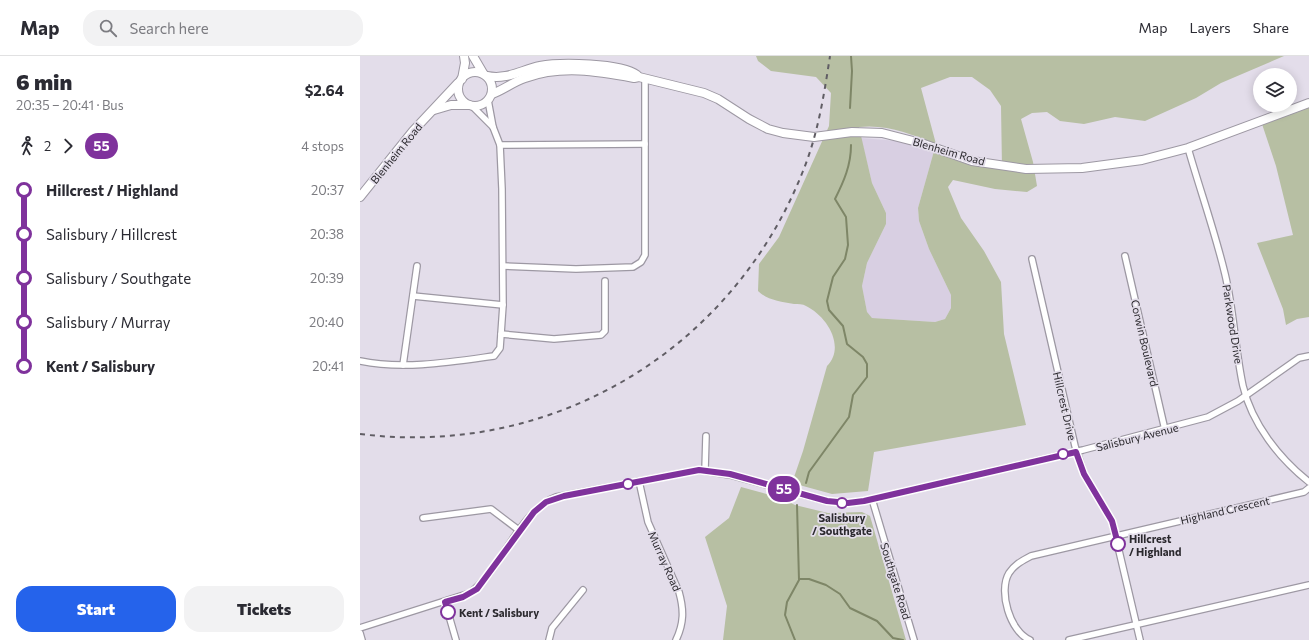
<!DOCTYPE html>
<meta charset="utf-8">
<style>
body{margin:0;font-family:Commissioner,sans-serif;background:#f2f2f3;color:#2b2b33;height:100vh;display:flex;flex-direction:column;font-size:15px;white-space:nowrap}
*{box-sizing:border-box;margin:0}
p{font-size:13px;color:#7c7c81}
.icon{flex:none;width:22px;height:22px;fill:none;stroke:currentColor;stroke-width:2;stroke-linecap:round;stroke-linejoin:round}
.map{position:relative;flex:1;overflow:hidden}
.panel{display:flex;flex-direction:column;background:#fff;width:360px}
.panel>*{flex:none}
.badge{padding:0 8px;border-radius:13px;font-size:14px;line-height:26px}
.controls{position:absolute;left:893px;top:12px;display:grid;gap:8px}
.controls a{display:grid;place-items:center;width:44px;height:44px;border-radius:50%;background:#fff;box-shadow:0 2px 10px #0003;font-size:20px}
.map>.badge{position:absolute;translate:-50% -50%;box-shadow:0 0 0 2px #fff}
.legs{display:flex;align-items:center;gap:6px;height:44px;padding:0 16px;font-size:13px}
.legs p{margin-inline-start:auto}
.head{display:flex;align-items:center;justify-content:space-between;height:68px;padding:0 16px}
h1{font-size:22px;font-weight:800;line-height:30px}
.cta{display:flex;gap:8px;margin-top:auto;padding:8px 16px}
.cta a{flex:1;height:46px;border-radius:16px;background:#2563eb;color:#fff;font-size:16px;font-weight:800;line-height:46px;text-align:center}
.cta a+a{background:#f2f2f3;color:#2b2b33}
ul{padding:0 16px;list-style:none}
li{display:flex;align-items:center;gap:14px;height:44px;font-size:15px}
li i{display:grid;place-items:center;width:6px;height:100%;margin:0 5px;background:currentColor}
li i::after{content:'';width:10px;height:10px;margin:-5px;border:3px solid;border-radius:50%;background:#fff}
li p{margin-inline-start:auto}
li:first-child i{background:linear-gradient(#0000 50%,currentColor 0)}
li:last-child i{background:linear-gradient(currentColor 50%,#0000 0)}
header{display:flex;align-items:center;gap:24px;box-sizing:border-box;height:56px;padding:0 20px;background:#fff;border-bottom:1px solid #e1e1e2}
header strong{font-size:19px}
nav{display:flex;gap:22px;margin-inline-start:auto;font-size:14px}
.search{width:280px;height:36px;background:#f2f2f3;display:flex;align-items:center;gap:10px;box-sizing:border-box;padding:0 14px;border-radius:16px;color:#7c7c81;font-size:15px}
main{display:flex;flex:1;min-height:0}
.map>svg:first-child{display:block}
</style>
<header>
<strong>Map</strong>
<div class="search"><svg class="icon" aria-label="search" viewBox="0 0 24 24"><circle cx="10" cy="10" r="6"/><path d="M15 15l6 6"/></svg>Search here</div>
<nav><a>Map</a><a>Layers</a><a>Share</a></nav>
</header>
<main>
<section class="panel">
<div class="head"><div><h1>6 min</h1><p>20:35 – 20:41 · Bus</p></div><b>$2.64</b></div>
<div class="legs"><svg class="icon" aria-label="walk" viewBox="0 0 24 24"><circle cx="13" cy="4" r="2"/><path d="M13 8l-2 6 4 7M11 14l-3 7M7 12l3-4h3l4 4"/></svg>2<svg class="icon" aria-label="forward" viewBox="0 0 24 24"><path d="M9 5l7 7-7 7"/></svg><b class="badge" style="background:#7f329c;color:#fff">55</b><p>4 stops</p></div>
<ul>
<li><i style="color:#7f329c"></i><b>Hillcrest / Highland</b><p>20:37</p></li>
<li><i style="color:#7f329c"></i><span>Salisbury / Hillcrest</span><p>20:38</p></li>
<li><i style="color:#7f329c"></i><span>Salisbury / Southgate</span><p>20:39</p></li>
<li><i style="color:#7f329c"></i><span>Salisbury / Murray</span><p>20:40</p></li>
<li><i style="color:#7f329c"></i><b>Kent / Salisbury</b><p>20:41</p></li>
</ul>
<div class="cta"><a>Start</a><a>Tickets</a></div>
</section>
<div class="map">
<svg width="949" height="584" viewBox="0 0 949 584">
<rect width="100%" height="100%" fill="#e3ddea"/>
<path fill="#d8cfe2" d="M501,82L538,85L574,95L558,152L559,165L569,193L591,239V252L585,263L575,266L512,262L507,257L502,230L507,207L526,168V157L512,127Z"/>
<g fill="#b7bfa3" fill-rule="evenodd">
<path d="M396,0H924L861,27L836,42L785,65L755,61L724,68L700,65L687,56L672,57L661,63L673,106L677,130L667,136L635,133L593,124L588,131L601,162L624,195L641,226L644,278L666,369L514,396L508,435L472,438L432,427L443,395L467,310C486,291 467,260 446,250C443,248 438,248 434,248C421,246 407,244 398,235L399,208L419,181L469,70L471,37L456,21L411,15L398,5ZM590,21H612L630,34L641,50L642,112L574,95L558,152L559,165L569,193L591,239V252L585,263L575,266L512,262L507,256L502,230L507,207L526,168V157L512,127L499,71C527,68 551,78 576,88L561,32Z"/>
<path d="M949,43V261L937,263L926,269L923,253L897,187L933,179L916,110L900,62Z"/>
<path d="M381,431L421,442L435,449L468,457L502,456L510,460L546,584H363L367,550L345,481L369,462Z"/>
</g>
<g fill="none" stroke-linecap="round" stroke-linejoin="round">
<g stroke="#7e8667" stroke-width="2">
<path d="M490,52L492,15L491,0"/>
<path d="M446,427L449,416L489,361L493,339L507,321V308L503,301L487,288L483,270L469,254L467,245L473,221L485,203L488,189L486,161L475,143C484,125 491,109 491,89"/>
<path d="M439,523H449L466,529L480,538L490,552L517,565L533,582L543,584"/>
<path d="M435,584L425,559L427,546L439,524L437,449"/>
</g>
<defs>
<g id="street">
<path d="M128,44L133,71L140,89L285,88"/>
<path d="M112,50L133,71"/>
<path d="M828,92C840,134 855,176 865,218C874,255 875,293 883,330C892,368 919,402 949,426"/>
<path d="M765,200L805,374"/>
<path d="M672,203L715,390L724,418L752,465L780,584"/>
<path d="M143,210L216,213L273,211L281,206L285,199V22"/>
<path d="M53,240L143,249"/>
<path d="M141,278L194,283L241,279L245,275V225"/>
<path d="M0,305C43,314 91,306 134,300L140,292L143,249L142,133L140,89"/>
<path d="M43,309L57,210"/>
<path d="M345,414L346,380"/>
<path d="M279,425L288,466L319,536C324,554 324,567 316,584"/>
<path d="M512,443L554,584"/>
<path d="M63,462L131,453L160,475"/>
<path d="M85,546L96,584"/>
<path d="M0,572L110,537C141,514 160,454 196,441L339,414L370,419L467,445L488,447L504,445L723,394L848,361L878,345L939,302L949,300"/>
<path d="M0,577L2,584"/>
<path d="M189,584L192,572L223,534"/>
<path d="M670,584C650,576 638,535 649,517C655,508 662,505 671,500L944,436L949,432"/>
<path d="M709,584L949,529"/>
</g>
<g id="secondary">
<path d="M113,0L123,17"/>
<circle cx="115" cy="33" r="17"/>
<path d="M127,20C147,24 161,14 180,10C200,6 261,7 277,19"/>
<path d="M102,23L105,7L104,0"/>
<path d="M132,38C143,34 153,26 165,22C201,9 237,15 274,22L279,21L344,37L358,43L389,63L408,73L423,77L454,81L492,76L522,77L561,87L612,105L666,113L722,112L782,104L828,92L949,47"/>
<path d="M74,54L91,49H109"/>
<path d="M0,141L53,75L98,27"/>
</g>
</defs>
<use href="#street" stroke="#9d98a3" stroke-width="8"/>
<use href="#secondary" stroke="#9d98a3" stroke-width="10"/>
<use href="#street" stroke="#fff" stroke-width="5.5"/>
<use href="#secondary" stroke="#fff" stroke-width="8"/>
<path stroke="#605d64" stroke-width="2" stroke-dasharray="5 5" stroke-linecap="butt" d="M0,378C192,402 372,295 443,115C458,78 464,39 470,0"/>
</g>
<g fill="none" stroke-linecap="round" stroke-linejoin="round">
<defs>
<path id="line-1" d="M88,556L85,546L103,541L117,533L174,456L186,446L204,440L339,414L370,418L467,445L488,447L504,445L716,396L724,418L752,465L758,488"/>
</defs>
<use href="#line-1" stroke="#fff" stroke-width="9"/>
<use href="#line-1" stroke="#7f329c" stroke-width="6"/>
</g>
<g fill="#fff" stroke="#7f329c" stroke-width="2">
<circle cx="703" cy="398" r="5"/>
<circle cx="268" cy="428" r="5"/>
<circle cx="482" cy="447" r="5"/>
<circle cx="758" cy="488" r="7"/>
<circle cx="88" cy="556" r="7"/>
</g>
<g text-anchor="middle" dominant-baseline="central" stroke-width="3.5" stroke-linejoin="round" paint-order="stroke">
<g font-size="11" fill="#2b292e" stroke="#e3ddea">
<text transform="translate(589 95) rotate(16)">Blenheim Road</text>
<text transform="translate(36 97) rotate(-51)">Blenheim Road</text>
<text transform="translate(873 268) rotate(81)">Parkwood Drive</text>
<text transform="translate(785 287) rotate(77)">Corwin Boulevard</text>
<text transform="translate(705 350) rotate(77)">Hillcrest Drive</text>
<text transform="translate(777 381) rotate(-14)">Salisbury Avenue</text>
<text transform="translate(865 454) rotate(-13)">Highland Crescent</text>
<text transform="translate(305 505) rotate(66)">Murray Road</text>
<text transform="translate(536 525) rotate(73)">Southgate Road</text>
</g>
<g font-size="11" font-weight="bold" fill="#2b292e" stroke="#e3ddea" text-anchor="start">
<text x="482" y="461" text-anchor="middle">Salisbury<tspan x="482" dy="13">/ Southgate</tspan></text>
<text x="769" y="482">Hillcrest<tspan x="769" dy="13">/ Highland</tspan></text>
<text x="99" y="556">Kent / Salisbury</text>
</g>
</g>
</svg>
<div class="controls">
<a><svg class="icon" aria-label="layers" viewBox="0 0 24 24"><path d="M12 4l9 5-9 5-9-5zM3 14l9 5 9-5"/></svg></a>
</div>
<b class="badge" style="left:424px;top:433px;background:#7f329c;color:#fff">55</b>
</div>
</main>
